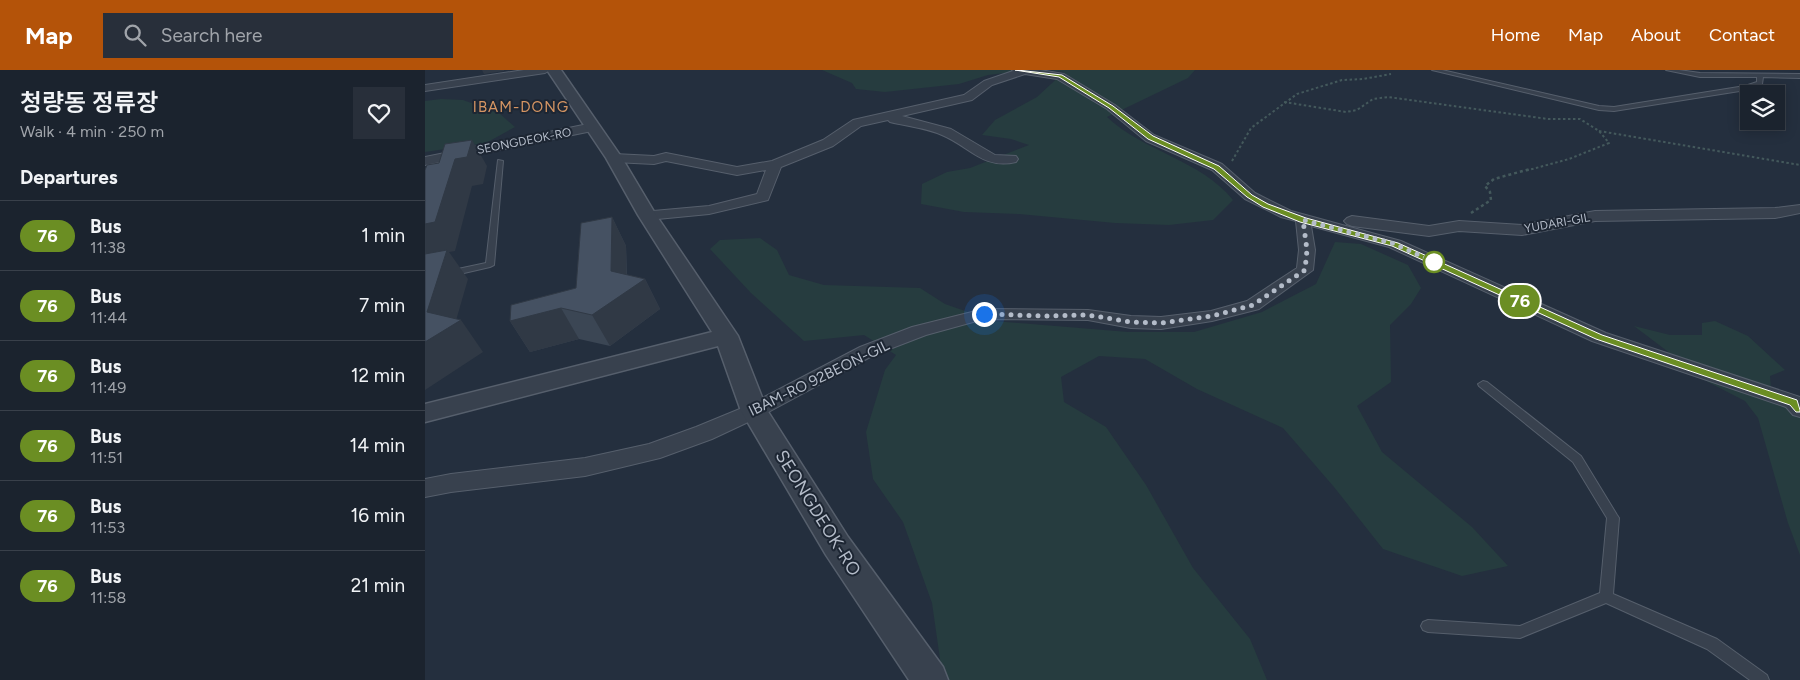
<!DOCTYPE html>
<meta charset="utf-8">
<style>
body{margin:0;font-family:Figtree,"Noto Sans KR",sans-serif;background:#282f3a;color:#f1f3f6;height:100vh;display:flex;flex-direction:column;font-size:19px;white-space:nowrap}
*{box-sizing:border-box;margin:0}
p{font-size:16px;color:#a0a4aa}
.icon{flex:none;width:28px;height:28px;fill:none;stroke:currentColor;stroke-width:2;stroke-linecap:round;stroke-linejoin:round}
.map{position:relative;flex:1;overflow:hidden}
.drawer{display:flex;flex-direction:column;background:#1b232e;width:425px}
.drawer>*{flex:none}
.badge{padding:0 10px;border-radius:16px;font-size:18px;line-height:32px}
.controls{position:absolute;left:1315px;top:15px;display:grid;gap:10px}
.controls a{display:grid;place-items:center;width:45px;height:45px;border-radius:0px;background:#1b232e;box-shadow:0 2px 12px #0003,0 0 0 1px #39404a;font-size:25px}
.you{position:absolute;width:25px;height:25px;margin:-12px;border:4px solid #fff;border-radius:50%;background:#1a73e8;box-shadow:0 0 0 8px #1a73e833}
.map>.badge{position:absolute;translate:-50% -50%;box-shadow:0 0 0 2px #fff}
h2{padding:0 20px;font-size:19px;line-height:45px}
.round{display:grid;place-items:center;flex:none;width:52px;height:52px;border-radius:0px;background:#282f3a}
.summary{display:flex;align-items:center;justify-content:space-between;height:85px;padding:0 20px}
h1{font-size:24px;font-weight:600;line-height:38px}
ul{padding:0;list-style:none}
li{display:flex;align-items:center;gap:15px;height:70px;padding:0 20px;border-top:1px solid #39404a}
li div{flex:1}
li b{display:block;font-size:19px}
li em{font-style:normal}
li .badge{min-width:55px;font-weight:700;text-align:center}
header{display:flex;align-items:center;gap:30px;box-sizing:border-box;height:70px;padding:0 25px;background:#b45309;color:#fff}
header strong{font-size:24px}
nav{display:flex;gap:28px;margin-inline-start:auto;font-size:18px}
.search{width:350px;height:45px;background:#282f3a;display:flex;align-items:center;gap:12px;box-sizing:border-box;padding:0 18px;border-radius:0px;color:#a0a4aa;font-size:19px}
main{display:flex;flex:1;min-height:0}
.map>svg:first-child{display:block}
</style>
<header>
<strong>Map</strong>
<div class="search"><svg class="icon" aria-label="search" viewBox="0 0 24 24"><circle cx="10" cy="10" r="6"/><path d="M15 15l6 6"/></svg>Search here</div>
<nav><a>Home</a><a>Map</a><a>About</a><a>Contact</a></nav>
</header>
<main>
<section class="drawer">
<div class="summary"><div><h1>청량동 정류장</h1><p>Walk · 4 min · 250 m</p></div><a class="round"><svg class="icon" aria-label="heart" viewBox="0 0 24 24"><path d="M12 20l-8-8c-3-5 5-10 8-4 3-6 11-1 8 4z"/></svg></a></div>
<h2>Departures</h2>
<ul>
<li><span class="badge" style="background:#6b8e23;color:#fff">76</span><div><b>Bus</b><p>11:38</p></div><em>1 min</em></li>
<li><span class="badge" style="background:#6b8e23;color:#fff">76</span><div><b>Bus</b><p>11:44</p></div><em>7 min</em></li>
<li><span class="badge" style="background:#6b8e23;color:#fff">76</span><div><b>Bus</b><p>11:49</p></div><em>12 min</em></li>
<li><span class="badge" style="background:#6b8e23;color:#fff">76</span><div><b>Bus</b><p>11:51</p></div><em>14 min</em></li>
<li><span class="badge" style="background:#6b8e23;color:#fff">76</span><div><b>Bus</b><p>11:53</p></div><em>16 min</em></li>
<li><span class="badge" style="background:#6b8e23;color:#fff">76</span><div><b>Bus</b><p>11:58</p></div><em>21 min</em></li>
</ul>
</section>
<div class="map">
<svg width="1375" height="610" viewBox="0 0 1375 610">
<rect width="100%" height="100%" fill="#242f3e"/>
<g fill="#263c3f">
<path d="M397,0H607L563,5L534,14L460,22L431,19L427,13Z"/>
<path d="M623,0H770L763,8L682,47C719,82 776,90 808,130L788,150L744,155L690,153L594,144L539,142L496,134L497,114L522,102L545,98L604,75L586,69L557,65L570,50L612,27L639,2Z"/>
<path d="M16,29L38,30L74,43L90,57L61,73L0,82V31Z"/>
<path d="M335,168L352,180L364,205L399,215L495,218L520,234L569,251L703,262H769L837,242L891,214L910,172L936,174L983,195L996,218L986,234L965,255L966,312L932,336L957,382L1047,457L1083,496L1037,506L958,479L909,417L858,358L772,319L720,289L674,286L636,307L639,332L681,357L721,415L768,498L825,569L842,610H518L507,533L478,452L448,409L441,362L460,300L471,285L439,265L379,271L326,223L285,179L295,170Z"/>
<path d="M1290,251L1323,266L1360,300L1345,306L1347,332L1375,338V485L1363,453L1333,348L1320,331L1283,312L1209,256L1245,265H1277V253Z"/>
</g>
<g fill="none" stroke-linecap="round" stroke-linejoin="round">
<defs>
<g id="service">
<path d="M1007,0H1017L1174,36L1189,37L1320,16L1332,12V7H1275L1241,0H1254L1275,3L1375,4V8L1338,7L1337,14L1321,20L1189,41L1174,40Z"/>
<path d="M73,90L78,91L69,195L65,197L0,212V206L61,193Z"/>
<path d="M1058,311L1062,312L1156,386L1192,445L1194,448L1188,524L1292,569L1342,605L1344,610H1325L1282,579L1181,533L1095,568L1003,562L998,560L996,556L998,552L1003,550L1095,556L1175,523L1182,448L1148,392L1054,316L1053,314Z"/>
</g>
<g id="minor">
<path d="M99,0H125L120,3L0,21V15Z"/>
<path d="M587,0H615L639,4L690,35L729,65L797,94L830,123L866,141L976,171L1181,263L1375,327V347L1368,345L1361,337L1167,271L964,177L886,156L890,180L888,200L834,239L787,251L736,259L706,258L663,250L559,249L501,265L449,285L336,346L287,369L235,388L160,406L26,422L0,427V409L26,404L160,388L224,374L271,357L322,336L435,277L487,257L559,239L663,240L706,246L736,247L786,241L822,231L872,198L874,180L871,151L856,147L820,129L787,100L721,71L682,39L632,9L600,4L567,15L547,30L477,46L526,59L570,85L591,86L593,89L591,92C558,100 544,76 517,65C501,58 482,56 465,52L463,50L436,56L408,76L356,97L343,130L284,144L222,150L217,148L214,145L217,142L284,136L332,124L341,100L312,105L241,91L229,94L189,92L182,88L189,84L229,86L241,83L312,97L347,91L398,70L428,50L539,25L559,11L588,1Z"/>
<path d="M168,53L172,54L174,57L172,60L0,95V87Z"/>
<path d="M1375,135V143L1350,148L1170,151L1097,165L1034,161L1004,166L927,156L922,154L919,151L922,148L927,146L1004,156L1034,151L1097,155L1170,141L1350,138Z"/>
</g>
<path id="tertiary" d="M122,0H136L197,88L231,145L313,266L342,340L423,467L518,597L523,610H484L401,485L316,341L293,276L0,352V334L287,262L213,145L181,88Z"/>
</defs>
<use href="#service" stroke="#565f6c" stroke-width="2"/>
<use href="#minor" stroke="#565f6c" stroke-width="2"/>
<use href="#tertiary" stroke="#565f6c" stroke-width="3"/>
<g stroke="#44595c" stroke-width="2" stroke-dasharray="2.5 2.5" stroke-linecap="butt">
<path d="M859,32L921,42L932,40L948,29L963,27L1123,49H1155L1174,61L1184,73L1144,89L1100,101"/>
<path d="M1174,61L1375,95"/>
<path d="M807,91L826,58L872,24L917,10L938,9L966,4"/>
</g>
<path stroke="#44595c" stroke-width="2.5" stroke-dasharray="3 3" stroke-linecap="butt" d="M1046,143L1066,130L1065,122L1060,116L1069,109L1105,99"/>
<use href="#service" fill="#38414e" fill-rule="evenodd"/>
<use href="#minor" fill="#38414e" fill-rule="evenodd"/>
<use href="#tertiary" fill="#38414e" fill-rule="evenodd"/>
</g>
<path fill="#3b4654" d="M187,147L201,176L202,205L220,209L235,239L185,276L154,269L105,282L85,251L151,218Z"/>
<g fill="#303945">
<path d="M57,0H79V1L59,4Z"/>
<path d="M47,70L62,96L58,114L47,116L30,181L24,182L43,209L30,254L36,250L58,282L0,320V154L30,89Z"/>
<path d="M187,147L201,176L202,221L220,209L235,239L185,276L167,245L186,201Z"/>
<path d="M136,238L154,269L105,282L85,251Z"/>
</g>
<g fill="#455162" stroke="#303945">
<path d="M47,70L42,87L30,89L10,152L0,154V100L2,95L14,93L20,74Z"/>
<path d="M187,147L186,201L220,209L167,245L136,238L85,251L86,235L151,218L156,153Z"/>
<path d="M22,180L2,242L36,250L0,272V184Z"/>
</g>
<path fill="#6b8e23" stroke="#fff" d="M590,0H592L637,5L688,36L728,66L794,96L827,125L843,134L881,148L973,173L1177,265L1372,330L1375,340V342H1371L1365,335L1171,269L967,176L875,152L838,137L822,127L789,99L723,69L684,38L634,7Z"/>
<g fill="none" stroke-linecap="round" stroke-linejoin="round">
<path stroke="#b4bcc9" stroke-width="5" stroke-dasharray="0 9" d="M559,244L621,246L663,245L706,252L736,253L787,246L828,235L880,200L882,180L878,150L970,174L1009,192"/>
</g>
<circle fill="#fff" stroke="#6b8e23" stroke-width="2.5" cx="1009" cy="192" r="10"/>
<g text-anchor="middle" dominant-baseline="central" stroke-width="4" stroke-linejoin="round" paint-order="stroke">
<g font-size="12" fill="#b4bcc9" stroke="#1d2633">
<text transform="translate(99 71) rotate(-11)">SEONGDEOK-RO</text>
<text transform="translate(1132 153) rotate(-10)">YUDARI-GIL</text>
</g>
<g font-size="15" letter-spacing="1" fill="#d59563" stroke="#1d2633">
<text x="96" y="37">IBAM-DONG</text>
</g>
<g font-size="15" fill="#b4bcc9" stroke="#1d2633">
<text transform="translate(394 308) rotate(-26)">IBAM-RO 92BEON-GIL</text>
</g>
<g font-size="18" fill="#b4bcc9" stroke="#1d2633">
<text transform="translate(393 443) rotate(58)">SEONGDEOK-RO</text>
</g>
</g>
</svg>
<div class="controls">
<a><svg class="icon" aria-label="layers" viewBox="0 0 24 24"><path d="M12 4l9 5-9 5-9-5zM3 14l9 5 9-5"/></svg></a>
</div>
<div class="you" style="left:559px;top:244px"></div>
<b class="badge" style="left:1095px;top:231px;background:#6b8e23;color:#fff">76</b>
</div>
</main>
